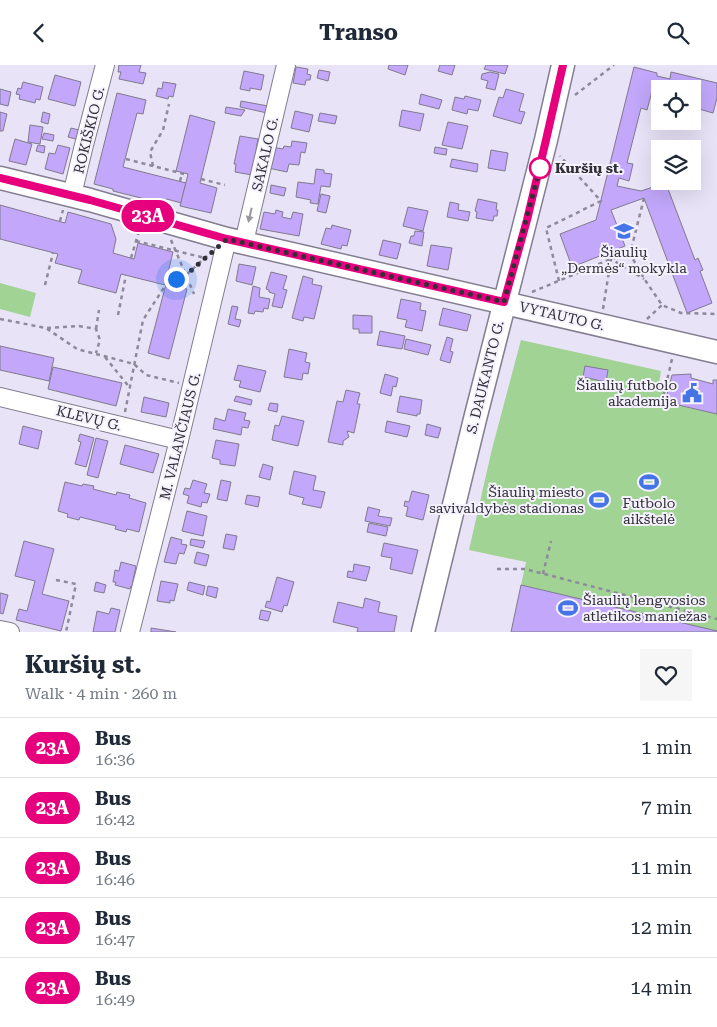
<!DOCTYPE html>
<meta charset="utf-8">
<style>
body{margin:0;font-family:"Roboto Serif",serif;background:#f6f6f7;color:#1f2937;height:100vh;display:flex;flex-direction:column;font-size:19px;white-space:nowrap}
*{box-sizing:border-box;margin:0}
p{font-size:16px;color:#747a83}
.icon{flex:none;width:28px;height:28px;fill:none;stroke:currentColor;stroke-width:2;stroke-linecap:round;stroke-linejoin:round}
.map{position:relative;height:567px;overflow:hidden}
.panel{display:flex;flex-direction:column;background:#fff;flex:1}
.panel>*{flex:none}
.badge{padding:0 10px;border-radius:16px;font-size:18px;line-height:32px}
.tools{position:absolute;left:651px;top:15px;display:grid;gap:10px}
.tools a{display:grid;place-items:center;width:50px;height:50px;border-radius:0px;background:#fff;box-shadow:0 5px 20px #0002;font-size:25px}
.you{position:absolute;width:25px;height:25px;margin:-12px;border:4px solid #fff;border-radius:50%;background:#1a73e8;box-shadow:0 0 0 8px #1a73e833}
.map>.badge{position:absolute;translate:-50% -50%;box-shadow:0 0 0 2px #fff}
.round{display:grid;place-items:center;flex:none;width:52px;height:52px;border-radius:0px;background:#f6f6f7}
.headline{display:flex;align-items:center;justify-content:space-between;height:85px;padding:0 25px}
h1{font-size:24px;font-weight:700;line-height:38px}
ul{padding:0;list-style:none}
li{display:flex;align-items:center;gap:15px;height:60px;padding:0 25px;border-top:1px solid #e0e1e3}
li div{flex:1}
li b{display:block;font-size:19px}
li em{font-style:normal}
li .badge{min-width:55px;font-weight:700;text-align:center}
header{display:flex;justify-content:space-between;align-items:center;height:65px;padding:0 25px;background:#fff;font-size:22px;font-weight:700}
.map>svg:first-child{display:block}
</style>
<header><svg class="icon" aria-label="back" viewBox="0 0 24 24"><path d="M15 5l-7 7 7 7"/></svg>Transo<svg class="icon" aria-label="search" viewBox="0 0 24 24"><circle cx="10" cy="10" r="6"/><path d="M15 15l6 6"/></svg></header>
<div class="map">
<svg width="717" height="567" viewBox="0 0 717 567">
<rect width="100%" height="100%" fill="#e9e3f8"/>
<g fill="#a0d394">
<path d="M0,218L36,228L30,252L0,244Z"/>
<path d="M521,275L661,306L659,318L665,322L662,337L717,349V567H511L526,497L469,485L492,384Z"/>
</g>
<g fill="#c2a7fa" stroke="#807a8d">
<path d="M119,0H141L139,7L146,8L143,19L119,14L121,7H118Z"/>
<path d="M389,0H408L405,10L388,4Z"/>
<path d="M440,0H455L452,10L438,6Z"/>
<path d="M486,0H508L505,9L484,4Z"/>
<path d="M296,2L308,4L307,9L311,10L310,15H306L305,20L293,18Z"/>
<path d="M634,2L657,8V11L670,14L671,7L717,18V33L713,48L692,42V24H665L666,22L654,19L647,45L641,43L627,98L633,99L629,116L619,113L617,121L641,126L656,121L655,117L660,115V116H665L695,195L698,193L703,205L700,206L712,238L687,248L644,133L611,145L625,181L572,202L560,169L596,155Z"/>
<path d="M319,5L330,7L328,16L317,13Z"/>
<path d="M244,6L264,10L261,25L250,23V26L240,24Z"/>
<path d="M490,7L499,9L495,25L486,23L488,16L481,14L482,9Z"/>
<path d="M55,10L81,17L75,41L48,34Z"/>
<path d="M23,17L43,22L40,35L36,34L35,38L19,34L20,30L16,29L18,23L21,24Z"/>
<path d="M163,17L176,19L173,32L169,31L168,34L156,31L158,23L162,24Z"/>
<path d="M0,24L11,27L8,41L0,39Z"/>
<path d="M506,24L524,29L519,46L525,47L521,59L493,51L499,32L503,33Z"/>
<path d="M117,28L146,35L143,49L137,48L123,102L186,118L181,138L167,134L165,139L113,126V124L94,119Z"/>
<path d="M421,29L442,35L439,44L419,39Z"/>
<path d="M465,31L481,35L478,46L468,44L467,49L452,45L455,32L464,34Z"/>
<path d="M241,36L268,41L267,48L240,42Z"/>
<path d="M226,42L245,45L241,51L225,48Z"/>
<path d="M402,45L424,49L420,66L399,61Z"/>
<path d="M295,46L313,50L309,67L291,63Z"/>
<path d="M0,47L7,49L3,66H0Z"/>
<path d="M43,47L50,49L48,59L41,57Z"/>
<path d="M320,48L337,51L335,59L318,56Z"/>
<path d="M190,50L215,57L200,118L217,123L211,148L180,141L188,109L176,106Z"/>
<path d="M448,57L468,61L462,84L442,80Z"/>
<path d="M30,60L43,62L40,79L28,77Z"/>
<path d="M71,63L79,65L76,74L68,72Z"/>
<path d="M44,68L54,70L53,76L42,74Z"/>
<path d="M240,71L258,74L256,85L259,86L252,110L235,107L236,99H234Z"/>
<path d="M15,74L32,79L26,100L9,96Z"/>
<path d="M292,76L307,78L305,88L301,87L299,100L289,99L287,107L268,103L272,82L283,84L284,81L291,82Z"/>
<path d="M38,80L45,81L44,88L36,86Z"/>
<path d="M58,80L70,83L63,109L45,104L49,88L55,89Z"/>
<path d="M435,82L447,84L446,90L434,88Z"/>
<path d="M491,85L508,88L505,106L488,103Z"/>
<path d="M452,94L478,99L477,107L450,102Z"/>
<path d="M316,104L324,105V108L332,109L330,122L321,121L318,139L310,138L311,135L296,132L298,117L314,119Z"/>
<path d="M271,120L286,123L284,131L270,128Z"/>
<path d="M321,129L330,131L326,148L317,146Z"/>
<path d="M478,134L497,138L496,145H498L497,151H494L493,156L476,153L477,147L475,146Z"/>
<path d="M450,137L459,139L458,145L470,147L468,156L447,152Z"/>
<path d="M0,140L65,158L68,147L111,159L116,174L113,188L134,194L138,178L173,187L165,220L121,209L116,228L78,218L82,205L55,198L58,189L0,174Z"/>
<path d="M408,142L428,146L423,166L403,161Z"/>
<path d="M276,145L283,147L282,152L291,154L293,147L303,149L299,171L260,164L264,147L275,149Z"/>
<path d="M332,160L351,165L347,181L342,180L341,184L321,179L326,163L331,164Z"/>
<path d="M415,166L424,167L422,181L409,178L411,171H414Z"/>
<path d="M383,175L401,179L397,194L379,190Z"/>
<path d="M431,180L452,183L448,205L427,201Z"/>
<path d="M239,199L256,202L252,220L236,216Z"/>
<path d="M271,207L287,211L283,224L287,225L282,243L272,241L275,229L269,227V225L266,224Z"/>
<path d="M303,211L313,214L312,219L322,221L314,254L304,252L303,256L292,253Z"/>
<path d="M166,219L187,224L169,294L148,288Z"/>
<path d="M253,221L260,223L259,232L270,234L268,244L264,243L263,247L255,246L254,249L248,248Z"/>
<path d="M401,234L421,238L420,245L426,246L422,266L405,262L407,255L397,253Z"/>
<path d="M232,241L238,242L235,254L241,255L239,262L228,259Z"/>
<path d="M443,243L471,250L467,266L439,260Z"/>
<path d="M353,250L372,251V268H359V264H353Z"/>
<path d="M380,266L405,271L402,284L377,280Z"/>
<path d="M447,272L453,274L450,286L453,287L450,298L440,295Z"/>
<path d="M406,274L431,280L428,290L404,284Z"/>
<path d="M0,281L54,293L49,316L0,305Z"/>
<path d="M289,284L307,288L305,297L310,298L308,309L303,308L302,315L284,312Z"/>
<path d="M238,300L266,306L260,327L239,322L241,316L234,315Z"/>
<path d="M585,301L608,305L606,317L583,312Z"/>
<path d="M53,302L122,318L116,341L48,324Z"/>
<path d="M385,309L398,313L396,322L393,321L391,331L380,328Z"/>
<path d="M691,309V313L713,319V315H717V349L665,337L672,310Z"/>
<path d="M346,325L360,328L357,339H360L354,368L347,366L349,372L343,376V380L328,377L337,336L343,337Z"/>
<path d="M236,331L252,335L251,340L234,336Z"/>
<path d="M400,331L422,335L420,349H417V351L397,347Z"/>
<path d="M144,332L169,338L166,352L141,347Z"/>
<path d="M270,338L278,339L277,347L268,345Z"/>
<path d="M228,344L246,348L244,355L250,356L248,363L242,362L241,370L213,364L215,353L225,356Z"/>
<path d="M282,351L304,356L298,381L272,375L275,360L279,361Z"/>
<path d="M387,356L410,361L407,372L385,367Z"/>
<path d="M427,359L441,363L438,373L425,370Z"/>
<path d="M23,361L42,366L38,384L19,379Z"/>
<path d="M80,369L94,373L86,402L75,399L81,377L78,376Z"/>
<path d="M96,373L108,376L98,413L87,410Z"/>
<path d="M216,375L239,379L235,401L220,399V395L212,393Z"/>
<path d="M125,380L159,389L153,408L120,399Z"/>
<path d="M263,399L273,402L270,415L259,412Z"/>
<path d="M294,406L316,411L313,425L325,427L321,443L302,439L304,433L289,429Z"/>
<path d="M193,415L207,419L204,428L210,429L207,438L202,437L201,442L187,438L189,431L183,429L185,423L190,424Z"/>
<path d="M221,415L231,417L227,436L217,434Z"/>
<path d="M65,417L82,421L83,419L94,421L93,424L116,430L117,427L130,430L129,433L146,438L139,467L127,464L126,467L115,464L116,461L80,452L79,455L67,452L68,449L58,446Z"/>
<path d="M412,426L429,430L423,455L406,451L408,442L404,441L405,436L409,437Z"/>
<path d="M247,430L260,432L258,442L245,439Z"/>
<path d="M368,442L380,445L378,451L392,453L390,461L365,456Z"/>
<path d="M187,446L207,451L203,471L182,466Z"/>
<path d="M369,458L388,462L386,471L367,467Z"/>
<path d="M226,469L237,471L234,485L223,483Z"/>
<path d="M171,472L182,475L181,479L187,480L184,489L179,488L176,499L164,497Z"/>
<path d="M191,474L205,476L203,483L190,480Z"/>
<path d="M24,476L54,484L42,529L69,536L61,566L16,555L19,544L27,546L35,516L15,511Z"/>
<path d="M384,478L418,485L412,509L390,504L392,493L381,491Z"/>
<path d="M197,487L209,490L206,501L194,498Z"/>
<path d="M121,497L136,501L132,521H131L130,524L115,520L116,517H113L115,505L119,506Z"/>
<path d="M354,499L370,502L366,516L347,512L348,506L353,507Z"/>
<path d="M277,512L294,517L287,541L284,540L282,547L265,542L267,536L270,537Z"/>
<path d="M161,516L178,519L174,536L170,535V538L157,536Z"/>
<path d="M96,517L106,520L104,528L94,526Z"/>
<path d="M189,517L205,521L203,530L187,525Z"/>
<path d="M521,520L717,566V567H511Z"/>
<path d="M208,521L218,523L216,533L206,530Z"/>
<path d="M0,528L8,530L3,549L0,548Z"/>
<path d="M365,533L380,537L378,547L397,551L394,567H357L358,563L333,557L338,537L363,543Z"/>
<path d="M111,543L120,545L115,567H93L97,546L109,549Z"/>
<path d="M261,545L271,547L268,556L259,554Z"/>
<path d="M151,563L176,567H151Z"/>
</g>
<g fill="none" stroke-linecap="round" stroke-linejoin="round">
<defs>
<g id="minor">
<path d="M72,130L83,84L105,0"/>
<path d="M244,177L286,0"/>
<path d="M0,332L179,375"/>
<path d="M0,565L10,567"/>
<path d="M130,567L179,375L227,174"/>
</g>
<g id="major">
<path d="M0,113L90,135L227,174L717,287"/>
<path d="M423,567L475,354L546,75L563,0"/>
</g>
</defs>
<use href="#minor" stroke="#837d90" stroke-width="20"/>
<use href="#major" stroke="#837d90" stroke-width="25"/>
<g stroke="#8e8a99" stroke-width="2.5" stroke-dasharray="4 4" stroke-linecap="butt">
<path d="M575,30L614,0"/>
<path d="M126,94L188,110"/>
<path d="M153,101L150,87L163,65L169,39"/>
<path d="M201,114L225,120"/>
<path d="M180,116L182,109"/>
<path d="M644,133L630,189L645,215L662,240L681,248L717,249"/>
<path d="M60,156L63,145"/>
<path d="M171,175L194,229"/>
<path d="M136,176L205,193"/>
<path d="M131,193L139,166"/>
<path d="M559,216L546,163L601,136L560,91"/>
<path d="M45,220L53,188"/>
<path d="M532,227L611,194L630,189"/>
<path d="M603,244L611,194L644,214"/>
<path d="M118,250L126,210"/>
<path d="M0,254L46,263L77,284L134,299L146,310L179,318"/>
<path d="M647,254L662,240"/>
<path d="M47,263L79,261L96,264L100,275L96,288"/>
<path d="M96,264L99,245"/>
<path d="M105,292L130,323"/>
<path d="M662,337L672,294"/>
<path d="M125,347L143,255L165,221L166,217L186,210L208,190"/>
<path d="M497,504H525L717,554"/>
<path d="M543,509L551,476"/>
<path d="M56,515L76,519L66,567"/>
</g>
<use href="#minor" stroke="#fff" stroke-width="18"/>
<use href="#major" stroke="#fff" stroke-width="22"/>
</g>
<defs><path id="oneway-solid" d="M-6-.8H1V-3.2L6.5 0L1 3.2V.8H-6Z" transform="scale(1.25)"/></defs>
<use fill="#98979b" href="#oneway-solid" transform="translate(250 150) rotate(103)"/>
<g fill="none" stroke-linecap="round" stroke-linejoin="round">
<defs>
<path id="line" d="M0,113L90,135L227,174L504,237L527,155L546,75L563,0"/>
</defs>
<use href="#line" stroke="#fff" stroke-width="11"/>
<use href="#line" stroke="#e6007e" stroke-width="8"/>
<path stroke="#312f37" stroke-width="5" stroke-dasharray="0 9" d="M176,214L186,210L227,174L504,237L540,103"/>
</g>
<defs>
<symbol id="school-bare" viewBox="-9 -9 18 18"><path d="M0-5L7-2L0 1L-7-2ZM-4 1L0 2.5L4 1V4Q0 6-4 4Z" fill="#4574e6" stroke="#f5f2fe" stroke-width="2.5" paint-order="stroke"/></symbol>
<symbol id="civic-bare" viewBox="-9 -9 18 18"><path d="M-.6-6.5H3V-4.5H.6V-3L4-1V1h2V6H-6V1h2V-1L-.6-3ZM-1.2 2.5V6h2.4V2.5Z" fill="#4574e6" stroke="#f5f2fe" stroke-width="2.5" paint-order="stroke"/></symbol>
<symbol id="stadium-bare" viewBox="-9 -9 18 18"><path d="M0-5a6.5 5 0 1 0 0 10a6.5 5 0 1 0 0-10ZM-3.5-1.8h7v3.6h-7Z" fill="#4574e6" stroke="#f5f2fe" stroke-width="2.5" paint-order="stroke"/></symbol>
</defs>
<g fill-rule="evenodd">
<use href="#school-bare" x="610" y="152" width="28" height="28"/>
<use href="#civic-bare" x="678" y="314" width="28" height="28"/>
<use href="#stadium-bare" x="635" y="403" width="28" height="28"/>
<use href="#stadium-bare" x="585" y="421" width="28" height="28"/>
<use href="#stadium-bare" x="554" y="529" width="28" height="28"/>
</g>
<circle fill="#fff" stroke="#e6007e" stroke-width="2.5" cx="540" cy="103" r="10"/>
<g text-anchor="middle" dominant-baseline="central" stroke-width="4" stroke-linejoin="round" paint-order="stroke">
<g font-size="14" fill="#312f37" stroke="#f5f2fe">
<text transform="translate(89 65) rotate(-76)">ROKIŠKIO G.</text>
<text transform="translate(265 89) rotate(-77)">SAKALO G.</text>
<text transform="translate(562 251) rotate(13)">VYTAUTO G.</text>
<text transform="translate(485 312) rotate(-76)">S. DAUKANTO G.</text>
<text transform="translate(89 353) rotate(14)">KLEVŲ G.</text>
<text transform="translate(180 371) rotate(-76)">M. VALANČIAUS G.</text>
</g>
<g font-size="14" font-weight="bold" fill="#312f37" stroke="#f5f2fe" text-anchor="start">
<text x="555" y="103">Kuršių st.</text>
</g>
<g font-size="14" fill="#312f37" stroke="#f5f2fe">
<text x="624" y="187">Šiaulių<tspan x="624" dy="16">„Dermės“ mokykla</tspan></text>
<text x="677" y="320" text-anchor="end">Šiaulių futbolo<tspan x="677" dy="16">akademija</tspan></text>
<text x="584" y="427" text-anchor="end">Šiaulių miesto<tspan x="584" dy="16">savivaldybės stadionas</tspan></text>
<text x="649" y="438">Futbolo<tspan x="649" dy="16">aikštelė</tspan></text>
<text x="583" y="535" text-anchor="start">Šiaulių lengvosios<tspan x="583" dy="16">atletikos maniežas</tspan></text>
</g>
</g>
</svg>
<div class="tools">
<a><svg class="icon" aria-label="locate" viewBox="0 0 24 24"><circle cx="12" cy="12" r="6"/><path d="M12 2v4M12 18v4M2 12h4M18 12h4"/></svg></a>
<a><svg class="icon" aria-label="layers" viewBox="0 0 24 24"><path d="M12 4l9 5-9 5-9-5zM3 14l9 5 9-5"/></svg></a>
</div>
<div class="you" style="left:176px;top:214px"></div>
<b class="badge" style="left:148px;top:151px;background:#e6007e;color:#fff">23A</b>
</div>
<section class="panel">
<div class="headline"><div><h1>Kuršių st.</h1><p>Walk · 4 min · 260 m</p></div><a class="round"><svg class="icon" aria-label="heart" viewBox="0 0 24 24"><path d="M12 20l-8-8c-3-5 5-10 8-4 3-6 11-1 8 4z"/></svg></a></div>
<ul>
<li><span class="badge" style="background:#e6007e;color:#fff">23A</span><div><b>Bus</b><p>16:36</p></div><em>1 min</em></li>
<li><span class="badge" style="background:#e6007e;color:#fff">23A</span><div><b>Bus</b><p>16:42</p></div><em>7 min</em></li>
<li><span class="badge" style="background:#e6007e;color:#fff">23A</span><div><b>Bus</b><p>16:46</p></div><em>11 min</em></li>
<li><span class="badge" style="background:#e6007e;color:#fff">23A</span><div><b>Bus</b><p>16:47</p></div><em>12 min</em></li>
<li><span class="badge" style="background:#e6007e;color:#fff">23A</span><div><b>Bus</b><p>16:49</p></div><em>14 min</em></li>
</ul>
</section>
